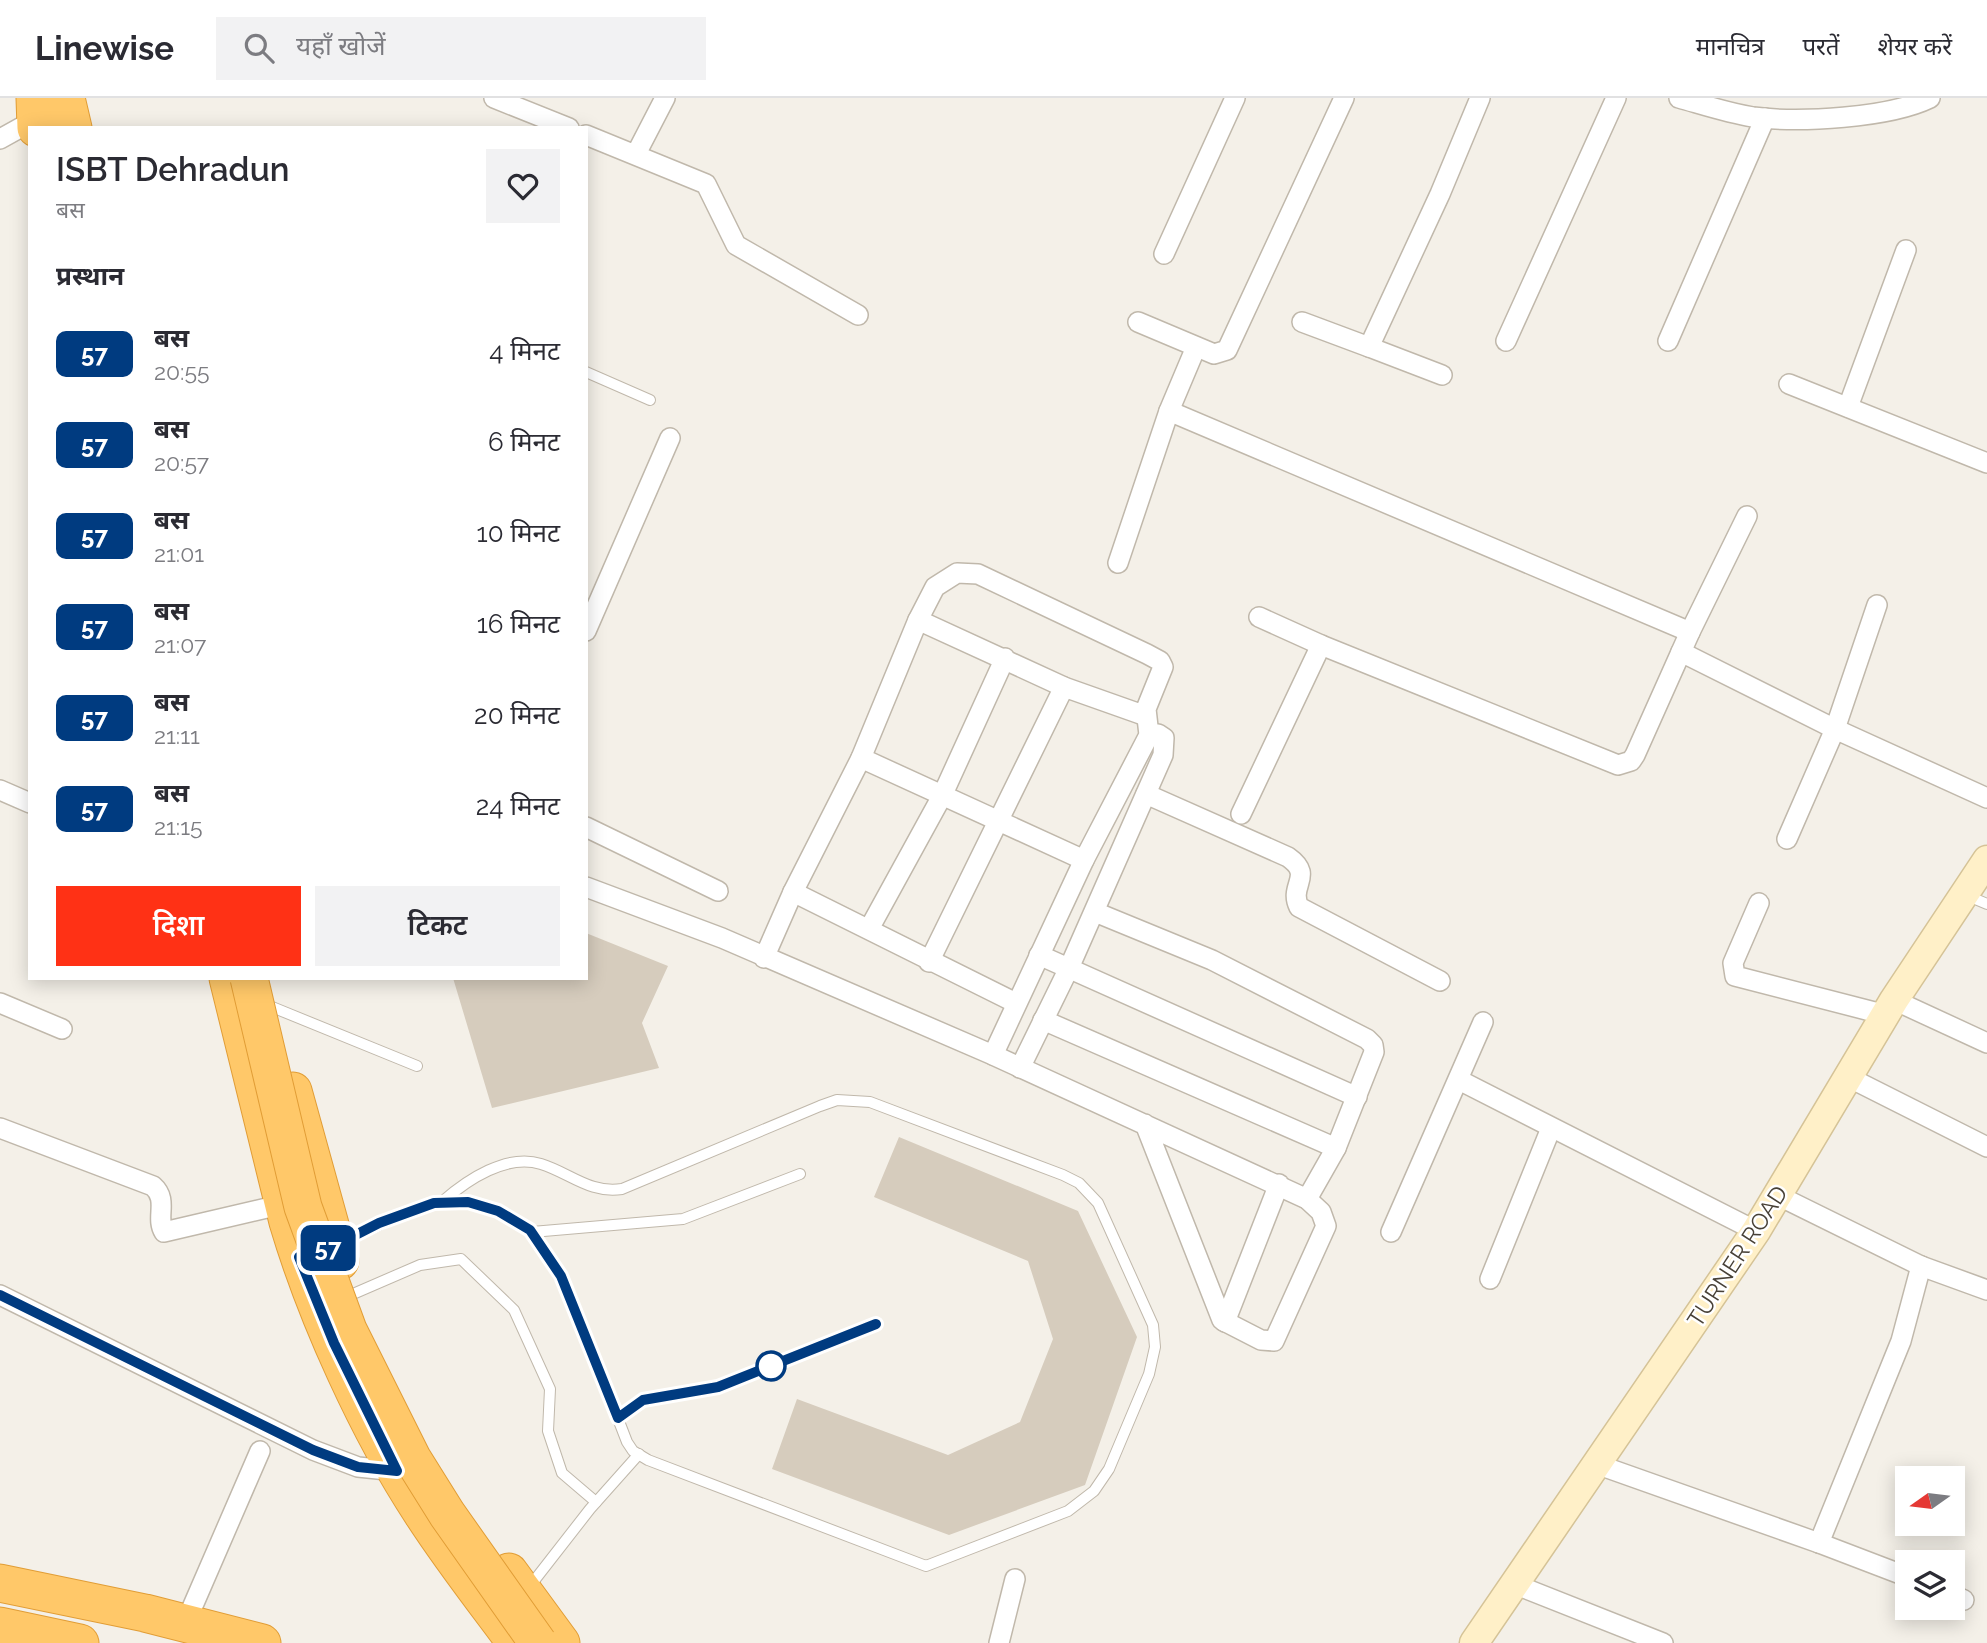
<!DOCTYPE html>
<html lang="hi">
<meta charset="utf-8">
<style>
body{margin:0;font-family:Raleway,"Noto Sans Devanagari",sans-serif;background:#f2f2f3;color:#2b2b33;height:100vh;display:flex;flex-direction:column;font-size:26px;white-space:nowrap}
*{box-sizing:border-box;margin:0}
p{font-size:23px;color:#7c7c81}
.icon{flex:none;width:38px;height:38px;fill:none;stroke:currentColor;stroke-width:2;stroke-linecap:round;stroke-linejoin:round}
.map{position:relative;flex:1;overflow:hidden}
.panel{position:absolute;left:28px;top:28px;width:560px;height:854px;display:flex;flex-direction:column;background:#fff;border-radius:0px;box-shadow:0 4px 18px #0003}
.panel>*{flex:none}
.badge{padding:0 14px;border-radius:10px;font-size:24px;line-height:46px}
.needle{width:46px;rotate:256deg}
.fabs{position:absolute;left:1895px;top:1368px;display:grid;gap:14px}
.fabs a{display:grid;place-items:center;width:70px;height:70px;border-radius:0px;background:#fff;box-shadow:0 4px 18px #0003;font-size:35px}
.map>.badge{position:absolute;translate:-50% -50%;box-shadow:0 0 0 4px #fff}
h2{padding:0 28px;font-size:26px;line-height:63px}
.round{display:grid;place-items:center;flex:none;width:74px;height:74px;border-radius:0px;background:#f2f2f3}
.overview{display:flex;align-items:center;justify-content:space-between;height:119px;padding:0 28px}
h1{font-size:33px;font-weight:600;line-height:52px}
.primary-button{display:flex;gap:14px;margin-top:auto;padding:14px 28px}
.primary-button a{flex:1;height:80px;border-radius:0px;background:#ff3115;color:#fff;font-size:28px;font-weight:600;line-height:80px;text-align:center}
.primary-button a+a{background:#f2f2f3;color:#2b2b33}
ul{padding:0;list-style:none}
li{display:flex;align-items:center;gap:21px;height:91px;padding:0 28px}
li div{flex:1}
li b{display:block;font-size:26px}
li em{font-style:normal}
li .badge{min-width:77px;font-weight:700;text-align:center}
header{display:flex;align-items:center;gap:42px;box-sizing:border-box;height:98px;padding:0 35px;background:#fff;border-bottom:2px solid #e1e1e2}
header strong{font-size:33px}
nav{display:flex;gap:38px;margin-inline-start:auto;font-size:24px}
.search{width:490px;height:63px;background:#f2f2f3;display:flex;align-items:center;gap:18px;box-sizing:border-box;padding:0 24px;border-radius:0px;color:#7c7c81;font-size:26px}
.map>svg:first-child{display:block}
</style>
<header>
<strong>Linewise</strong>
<div class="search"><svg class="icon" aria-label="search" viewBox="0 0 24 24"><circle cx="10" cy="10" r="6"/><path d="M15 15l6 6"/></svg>यहाँ खोजें</div>
<nav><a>मानचित्र</a><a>परतें</a><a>शेयर करें</a></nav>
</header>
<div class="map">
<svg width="1987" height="1545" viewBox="0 0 1987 1545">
<rect width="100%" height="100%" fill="#f4f0e8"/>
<g fill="#d6ccbd">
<path d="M586,835L668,868L642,925L659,970L492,1010L453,880H586Z"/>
<path d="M899,1039L1078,1113L1137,1239L1085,1387L949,1437L772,1371L797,1301L948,1357L1020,1324L1053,1241L1028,1163L874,1099Z"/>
</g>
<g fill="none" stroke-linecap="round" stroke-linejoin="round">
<defs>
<g id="lane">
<path d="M586,274L650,302"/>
<path d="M1968,798L1987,806"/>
<path d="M272,909L417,968"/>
<path d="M532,1134L683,1121L800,1076"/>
<path d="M342,1144L409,1113L443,1103L468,1104L498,1113L530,1132L569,1194L627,1344L633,1353L648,1362L926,1468L1068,1413L1094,1393L1109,1371L1149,1276L1155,1249L1153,1227L1098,1105L1079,1085L1063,1077L870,1004L837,1002L820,1008L622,1091C590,1096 570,1075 541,1066C507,1055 467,1082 443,1103"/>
<path d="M353,1196L420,1167L461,1161L514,1212L550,1291L548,1333L562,1375L596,1404"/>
<path d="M618,1320L643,1302L718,1289L876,1226"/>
<path d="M530,1488L590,1411L639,1356"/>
</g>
<g id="street">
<path d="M494,0L569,30"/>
<path d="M1679,0C1704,7 1728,15 1753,19C1799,25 1889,20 1930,0"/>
<path d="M586,37L706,86L736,147L858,217"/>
<path d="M0,41L36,21"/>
<path d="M636,56L665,0"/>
<path d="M1164,156L1235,0"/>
<path d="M1138,224L1214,256L1227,252L1344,0"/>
<path d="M1302,224L1369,249"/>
<path d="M1506,243L1616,0"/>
<path d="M1668,243L1765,20"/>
<path d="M1442,277L1369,249L1440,96L1480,0"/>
<path d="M1789,286L1987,365"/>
<path d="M1848,309L1906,152"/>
<path d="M1169,313L1690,534L1681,554"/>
<path d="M1118,465L1169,313L1196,249"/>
<path d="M1259,519L1321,547L1618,667L1631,663L1635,657L1681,554L1835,631L1987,700"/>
<path d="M918,522L1064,589L1146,618"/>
<path d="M586,533L670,340"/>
<path d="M1690,534L1747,418"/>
<path d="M861,660L1084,762"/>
<path d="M0,692L30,705"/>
<path d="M1146,696L1288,759C1315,778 1288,787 1299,809L1440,883"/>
<path d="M1241,716L1321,547"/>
<path d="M586,729L718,793"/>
<path d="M1787,741L1835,631L1877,507"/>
<path d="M586,789L722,840L993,957L1307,1101L1321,1114L1326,1128L1274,1243L1261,1242L1222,1222L1145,1026"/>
<path d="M793,794L1016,905"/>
<path d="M1759,805L1733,865L1735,878L1886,917"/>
<path d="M1095,814L1212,862L1367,941L1373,947L1374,954L1336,1050L1307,1101"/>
<path d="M869,831L942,698L1005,560"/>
<path d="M1039,857L1357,999"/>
<path d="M764,860L793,794L861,660L918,522L935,489L957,475L978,476L1147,556L1160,563L1163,569L1146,611L1149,637L1084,762L993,957"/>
<path d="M929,864L1064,589"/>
<path d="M1894,902L1987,945"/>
<path d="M0,905L62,931"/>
<path d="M1043,922L1336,1050"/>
<path d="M1020,970L1069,870L1163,657L1164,640L1158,636L1149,637"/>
<path d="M1848,979L1987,1049"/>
<path d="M1459,982L1756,1133"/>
<path d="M0,1030L153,1088C169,1102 155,1120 164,1134L284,1106"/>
<path d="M1777,1097L1921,1168L1987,1192"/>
<path d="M1391,1134L1483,924"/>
<path d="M1490,1181L1551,1030"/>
<path d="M0,1197L313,1352L358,1369L397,1373"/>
<path d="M1225,1224L1279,1086"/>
<path d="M1596,1366L1819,1445L1908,1479"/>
<path d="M1819,1445L1901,1243L1921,1168"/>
<path d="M1514,1486L1663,1545"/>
<path d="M1953,1497L1964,1502"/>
<path d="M185,1526L260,1353"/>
<path d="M999,1545L1015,1481"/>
</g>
<path id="secondary" d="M1474,1545L1756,1133L1894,902L1987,762"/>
<g id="highway">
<path d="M35,0L36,30"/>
<path d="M66,0L73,30"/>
<path d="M228,880L288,1124C316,1218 368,1333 422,1415C451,1460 484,1502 516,1545"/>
<path d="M293,993L340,1163"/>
<path d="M509,1474L561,1545"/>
<path d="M0,1485L145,1515L262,1545"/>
<path d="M0,1528L80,1545"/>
</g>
</defs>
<use href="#lane" stroke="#c0b8ab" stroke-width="12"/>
<use href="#street" stroke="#c0b8ab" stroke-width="22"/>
<use href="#secondary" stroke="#d5c397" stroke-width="31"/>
<use href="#highway" stroke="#e19d36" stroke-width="39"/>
<use href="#lane" stroke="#fff" stroke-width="10"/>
<use href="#street" stroke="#fff" stroke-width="19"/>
<use href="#secondary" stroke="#fff0c8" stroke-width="28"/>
<use href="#highway" stroke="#ffc869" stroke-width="37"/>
<defs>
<path id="highway-bridge" d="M249,880L303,1109L348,1232L412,1360L447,1416L538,1545"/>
</defs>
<use href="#highway-bridge" stroke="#e19d36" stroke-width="39" stroke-linecap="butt"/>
<use href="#highway-bridge" stroke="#ffc869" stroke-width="37"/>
</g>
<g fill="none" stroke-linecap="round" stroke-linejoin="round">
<defs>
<path id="line" d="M0,1197L313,1352L358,1369L397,1373L334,1245L299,1159L334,1148L379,1125L434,1105L468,1104L498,1113L530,1132L561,1178L618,1320L643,1302L718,1289L876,1226"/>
</defs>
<use href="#line" stroke="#fff" stroke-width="16"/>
<use href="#line" stroke="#003b80" stroke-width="10"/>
</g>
<circle fill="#fff" stroke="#003b80" stroke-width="3.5" cx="771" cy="1268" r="14"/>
<g text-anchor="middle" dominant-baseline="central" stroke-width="5" stroke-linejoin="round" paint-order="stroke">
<g font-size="23" fill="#484137" stroke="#fff">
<text transform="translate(1737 1158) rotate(-57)">TURNER ROAD</text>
</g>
</g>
</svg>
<div class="fabs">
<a><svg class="needle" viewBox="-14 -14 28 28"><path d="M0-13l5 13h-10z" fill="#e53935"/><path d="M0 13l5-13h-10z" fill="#7c7c81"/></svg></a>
<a><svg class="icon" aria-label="layers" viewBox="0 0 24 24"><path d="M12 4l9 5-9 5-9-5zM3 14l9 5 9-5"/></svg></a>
</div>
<b class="badge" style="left:328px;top:1150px;background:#003b80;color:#fff">57</b>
<section class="panel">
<div class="overview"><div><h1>ISBT Dehradun</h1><p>बस</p></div><a class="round"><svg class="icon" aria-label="heart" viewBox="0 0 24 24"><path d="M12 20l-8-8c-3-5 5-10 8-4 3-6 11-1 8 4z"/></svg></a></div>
<h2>प्रस्थान</h2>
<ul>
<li><span class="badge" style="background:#003b80;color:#fff">57</span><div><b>बस</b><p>20:55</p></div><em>4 मिनट</em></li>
<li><span class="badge" style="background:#003b80;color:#fff">57</span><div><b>बस</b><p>20:57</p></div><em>6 मिनट</em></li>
<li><span class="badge" style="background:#003b80;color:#fff">57</span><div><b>बस</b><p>21:01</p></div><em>10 मिनट</em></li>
<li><span class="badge" style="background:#003b80;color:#fff">57</span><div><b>बस</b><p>21:07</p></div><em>16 मिनट</em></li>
<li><span class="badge" style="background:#003b80;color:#fff">57</span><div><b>बस</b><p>21:11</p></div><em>20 मिनट</em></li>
<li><span class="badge" style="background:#003b80;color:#fff">57</span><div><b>बस</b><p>21:15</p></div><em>24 मिनट</em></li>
</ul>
<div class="primary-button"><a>दिशा</a><a>टिकट</a></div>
</section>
</div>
